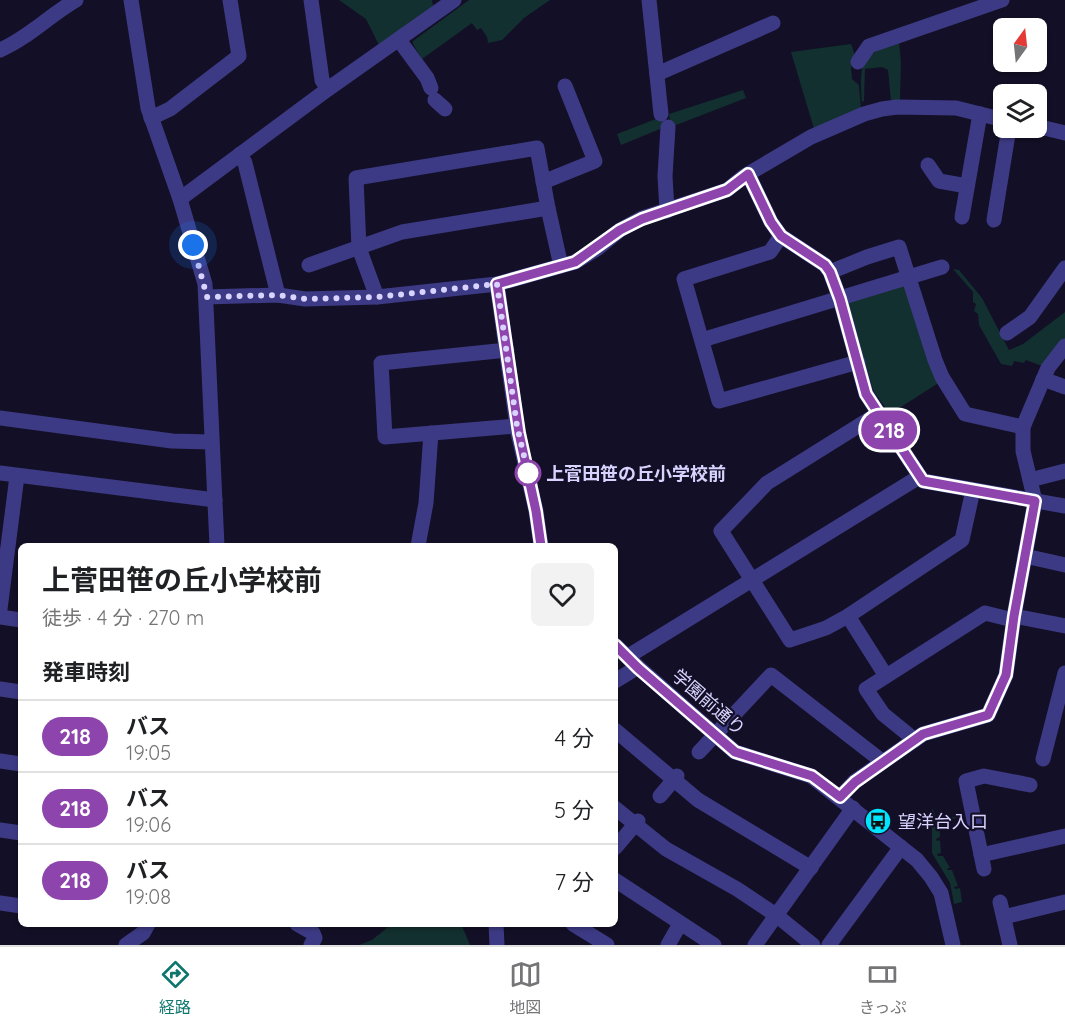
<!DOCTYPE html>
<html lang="ja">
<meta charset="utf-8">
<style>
body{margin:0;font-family:Quicksand,"Noto Sans JP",sans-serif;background:#f2f2f2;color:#202124;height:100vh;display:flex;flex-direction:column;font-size:22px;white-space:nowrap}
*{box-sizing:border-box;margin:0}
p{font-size:20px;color:#757577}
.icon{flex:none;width:33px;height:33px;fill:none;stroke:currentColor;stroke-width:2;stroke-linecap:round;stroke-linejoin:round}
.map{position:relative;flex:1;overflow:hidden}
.sheet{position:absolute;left:18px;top:543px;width:600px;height:384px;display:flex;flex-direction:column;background:#fff;border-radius:9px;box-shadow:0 2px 4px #0004}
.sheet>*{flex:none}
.badge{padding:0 12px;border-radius:20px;font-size:21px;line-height:39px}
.needle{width:39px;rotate:15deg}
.tools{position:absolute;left:993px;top:18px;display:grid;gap:12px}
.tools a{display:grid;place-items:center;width:54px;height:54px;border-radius:9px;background:#fff;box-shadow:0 2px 4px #0004;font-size:30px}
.you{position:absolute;width:30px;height:30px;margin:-15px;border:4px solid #fff;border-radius:50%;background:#1a73e8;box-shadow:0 0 0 9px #1a73e833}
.map>.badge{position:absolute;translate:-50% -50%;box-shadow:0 0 0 3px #fff}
h2{padding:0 24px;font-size:22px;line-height:54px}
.round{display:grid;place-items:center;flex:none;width:63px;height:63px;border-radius:9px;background:#f2f2f2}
.headline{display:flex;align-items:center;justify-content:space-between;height:102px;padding:0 24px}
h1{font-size:28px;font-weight:700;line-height:45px}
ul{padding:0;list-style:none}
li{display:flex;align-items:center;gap:18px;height:72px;padding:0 24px;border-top:2px solid #e0e0e0}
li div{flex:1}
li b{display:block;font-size:22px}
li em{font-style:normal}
li .badge{min-width:66px;font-weight:700;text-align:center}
.dock{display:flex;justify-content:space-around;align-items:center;height:84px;border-top:2px solid #e0e0e0;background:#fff;font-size:16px;color:#757577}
.dock a{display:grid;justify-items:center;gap:3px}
.dock .current{color:#0f766e}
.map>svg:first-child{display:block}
</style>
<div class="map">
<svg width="1065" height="945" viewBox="0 0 1065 945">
<rect width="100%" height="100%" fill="#130f26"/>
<g fill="#12302f">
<path d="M339,0H432L433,6L379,45L366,19Z"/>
<path d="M469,0H550L524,18L502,40L488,43L487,37L481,28L477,30L472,23L422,59L413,44V41Z"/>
<path d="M899,42L901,62L900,101H891L888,70L882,67L865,69L864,101L862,102C860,62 859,55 899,42Z"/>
<path d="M851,44L857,61L851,67L852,79L859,85L861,110L815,132L791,52Z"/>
<path d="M743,90L746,98L671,127L669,114Z"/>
<path d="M661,117L665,127L621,145L617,134Z"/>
<path d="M953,269L959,270L982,298L1009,350L1023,344L1065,312V342L1042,366L1026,360L1024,363L1014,361L1012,366L1001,364L979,325L978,314L974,311L976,304L973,302V292Z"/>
<path d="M905,284L940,382L890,414L874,392L846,302Z"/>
<path d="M932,808L938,821L956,816V818L939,822L940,837L936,839L937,841L940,840L941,853L937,854L938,856H943L950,868H947L948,870H952L958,886L954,887L955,889L960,888L962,902L954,904L950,883L932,853Z"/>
<path d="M392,924H458L462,926L470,945H359L372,940Z"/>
</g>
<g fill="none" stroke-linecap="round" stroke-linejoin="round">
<g stroke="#3d3a85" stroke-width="15">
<path d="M131,0L148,108L180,199L205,284L217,546"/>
<path d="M311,0L322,80L328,89"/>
<path d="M649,0L661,114"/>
<path d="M399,40L427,78L431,88"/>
<path d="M0,50C28,38 50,15 76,0"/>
<path d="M858,62L869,46L1002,0"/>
<path d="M657,74L773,23"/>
<path d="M435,100L445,109"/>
<path d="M151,118L170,109L239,56L230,0"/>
<path d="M1036,126L1065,133"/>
<path d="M240,154L245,163L278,295"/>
<path d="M928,165L939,181L967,186"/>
<path d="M748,174L771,222L781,236L825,265L830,272L840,299L866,394L923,481L1065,506"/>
<path d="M543,182L595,161L565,86"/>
<path d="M180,199L328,89L454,0"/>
<path d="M667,211L665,176L668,127"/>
<path d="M962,217L980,114"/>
<path d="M994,220L1009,128"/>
<path d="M781,236L770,252L684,279L719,401L858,362"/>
<path d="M309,265L402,232L548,208"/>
<path d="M830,272L867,257L899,247L935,360L942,377L965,414L1023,427"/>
<path d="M497,284L518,433L536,511L541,546"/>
<path d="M206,297L278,295L305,299L377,297L497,284L575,262L598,248L620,230L642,218L727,190L743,177L811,137L864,114L882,109L897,107L956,108L1004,120"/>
<path d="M377,297L359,248L356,178L537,148L548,208L561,266"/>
<path d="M1007,333L1030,317L1065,268"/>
<path d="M702,340L942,267"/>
<path d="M507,350L381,363L385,437L517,426"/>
<path d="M1043,379L1065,387"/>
<path d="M879,413L767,483L721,531L790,640L826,628L848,616L962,540L973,490"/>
<path d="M0,418L172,441L211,442"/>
<path d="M0,473L215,500"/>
<path d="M1030,480L1065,471"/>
<path d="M418,546L426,503L431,433"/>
<path d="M1025,556L1065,565"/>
<path d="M0,609L17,476"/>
<path d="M848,616L886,676"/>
<path d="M1014,616L1065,626"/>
<path d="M0,617L21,620"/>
<path d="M615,645L638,667L735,752L811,776L917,860L931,877L941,893L953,945"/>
<path d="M627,657L919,477"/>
<path d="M615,681L638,667"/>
<path d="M0,689L21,692"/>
<path d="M615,730L698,800L811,868"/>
<path d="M915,740L883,714L866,689L985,613L1013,620"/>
<path d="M699,752L771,675L883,762"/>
<path d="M1043,759L1065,673"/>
<path d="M0,761L21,764"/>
<path d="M660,796L677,776"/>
<path d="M840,797L854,782L923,734L988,715L1006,675L1014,616L1035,501L1023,451V427L1048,368L1065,346"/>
<path d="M615,808L666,849L737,889L776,915L813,945"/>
<path d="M0,830L21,833"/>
<path d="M615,848L638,821"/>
<path d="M981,855L1065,836"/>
<path d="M984,869L966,781L984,776L1030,785"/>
<path d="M615,880L714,945"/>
<path d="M1000,902L1010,945"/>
<path d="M0,903L21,906"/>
<path d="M1004,917L1065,902"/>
<path d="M297,924L313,933L315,938L311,945"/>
<path d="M496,924L497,945"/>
<path d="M573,924L607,945"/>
<path d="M126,945L143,933L148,924"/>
<path d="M668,945L680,924"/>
<path d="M755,945L853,808"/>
<path d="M829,945L901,847"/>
</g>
</g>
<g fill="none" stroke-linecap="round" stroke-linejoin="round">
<defs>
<path id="line" d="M541,546L536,511L519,433L497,284L575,262L620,230L642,219L727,190L748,174L771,222L781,236L825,265L830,272L840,299L866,394L923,481L1035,501L1014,616L1006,675L988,715L923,734L855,782L840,797L812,776L735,752L638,668L615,645"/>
</defs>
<use href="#line" stroke="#fff" stroke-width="14"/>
<use href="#line" stroke="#8e44ad" stroke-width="9"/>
<path stroke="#d9d4ff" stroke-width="6" stroke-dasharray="0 10.8" d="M193,245L207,297L278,295L305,299L377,297L497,284L517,426L528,473"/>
</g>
<defs>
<symbol id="bus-disc" viewBox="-11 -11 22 22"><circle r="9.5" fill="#00e5ff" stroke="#130f26"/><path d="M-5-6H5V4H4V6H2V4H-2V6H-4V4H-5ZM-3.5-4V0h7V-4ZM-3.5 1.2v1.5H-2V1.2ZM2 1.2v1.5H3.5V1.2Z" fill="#111"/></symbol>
</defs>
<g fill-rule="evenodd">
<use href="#bus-disc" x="863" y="806" width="30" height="30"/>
</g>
<circle fill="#fff" stroke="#8e44ad" stroke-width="3" cx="528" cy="473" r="12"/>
<g text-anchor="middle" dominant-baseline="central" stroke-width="4.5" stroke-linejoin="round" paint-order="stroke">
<g font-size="18" font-weight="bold" fill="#d9d4ff" stroke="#130f26" text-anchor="start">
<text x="546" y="473">上菅田笹の丘小学校前</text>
</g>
<g font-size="18" fill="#d9d4ff" stroke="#130f26">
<text transform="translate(709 702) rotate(41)">学園前通り</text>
</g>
<g font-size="18" fill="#d9d4ff" stroke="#130f26" text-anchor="start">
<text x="898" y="821">望洋台入口</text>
</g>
</g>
</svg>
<div class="tools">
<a><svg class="needle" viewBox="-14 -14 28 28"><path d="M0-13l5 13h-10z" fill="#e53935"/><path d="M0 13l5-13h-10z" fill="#757577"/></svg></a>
<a><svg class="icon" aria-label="layers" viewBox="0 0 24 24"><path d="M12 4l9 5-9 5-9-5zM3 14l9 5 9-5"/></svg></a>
</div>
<div class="you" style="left:193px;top:245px"></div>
<b class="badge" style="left:889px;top:430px;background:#8e44ad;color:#fff">218</b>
<section class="sheet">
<div class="headline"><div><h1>上菅田笹の丘小学校前</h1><p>徒歩 · 4 分 · 270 m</p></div><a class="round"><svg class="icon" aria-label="heart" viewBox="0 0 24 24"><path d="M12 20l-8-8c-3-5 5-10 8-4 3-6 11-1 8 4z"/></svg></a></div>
<h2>発車時刻</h2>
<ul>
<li><span class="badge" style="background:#8e44ad;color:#fff">218</span><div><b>バス</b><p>19:05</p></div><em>4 分</em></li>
<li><span class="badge" style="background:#8e44ad;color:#fff">218</span><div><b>バス</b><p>19:06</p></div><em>5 分</em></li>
<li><span class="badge" style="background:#8e44ad;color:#fff">218</span><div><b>バス</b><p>19:08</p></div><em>7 分</em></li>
</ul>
</section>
</div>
<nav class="dock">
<a class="current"><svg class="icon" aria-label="directions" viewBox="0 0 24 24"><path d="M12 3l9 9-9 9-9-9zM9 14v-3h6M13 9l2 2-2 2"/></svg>経路</a>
<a><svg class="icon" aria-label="map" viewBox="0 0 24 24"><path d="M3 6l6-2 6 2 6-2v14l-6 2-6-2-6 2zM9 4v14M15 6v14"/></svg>地図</a>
<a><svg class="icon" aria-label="tickets" viewBox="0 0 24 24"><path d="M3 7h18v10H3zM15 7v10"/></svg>きっぷ</a>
</nav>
